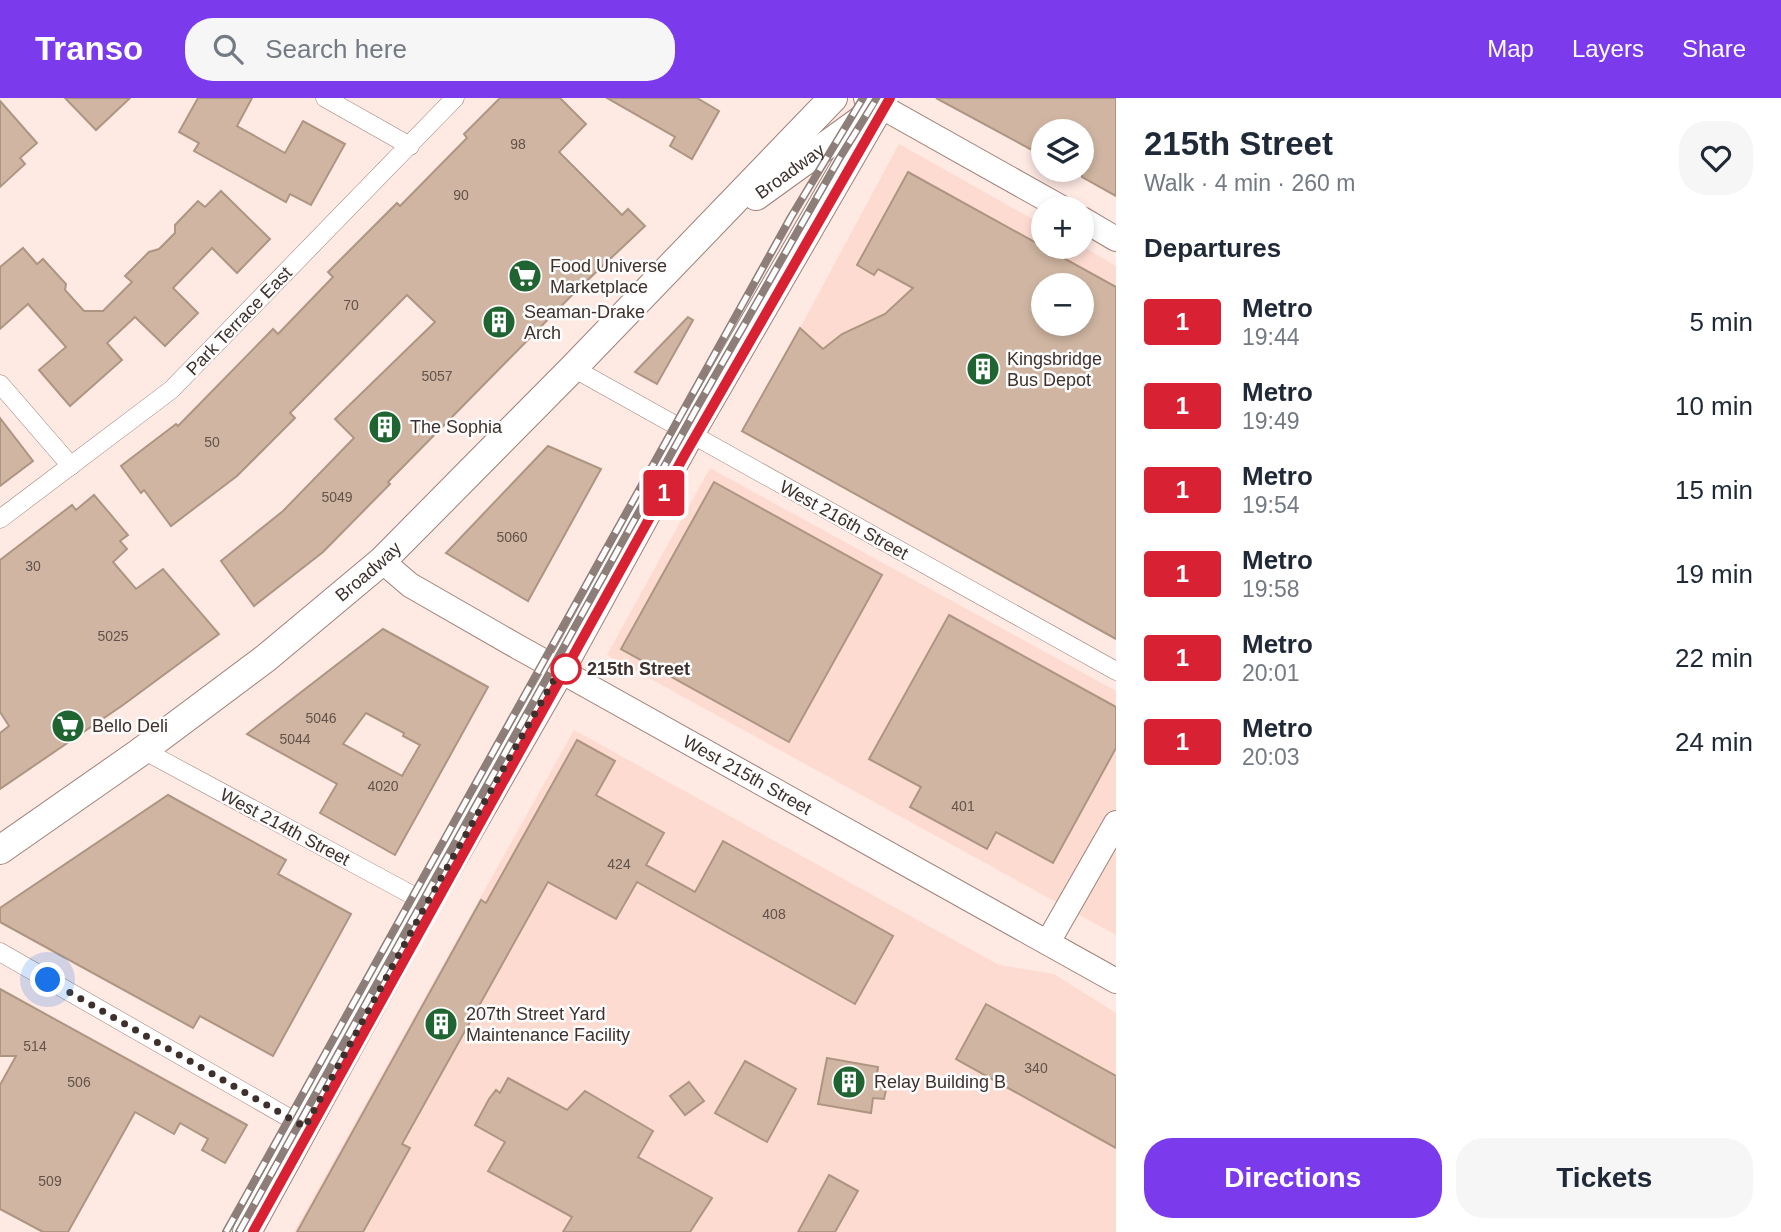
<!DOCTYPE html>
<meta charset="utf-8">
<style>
body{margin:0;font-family:Arial,sans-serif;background:#f6f6f7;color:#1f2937;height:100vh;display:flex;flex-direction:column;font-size:26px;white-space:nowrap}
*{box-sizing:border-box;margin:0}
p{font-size:23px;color:#747a83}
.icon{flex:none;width:38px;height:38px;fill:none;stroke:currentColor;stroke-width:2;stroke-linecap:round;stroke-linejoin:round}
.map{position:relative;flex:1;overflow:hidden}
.panel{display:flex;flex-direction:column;background:#fff;width:665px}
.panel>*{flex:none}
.badge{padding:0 14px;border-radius:5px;font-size:24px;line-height:46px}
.buttons{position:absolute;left:1031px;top:21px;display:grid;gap:14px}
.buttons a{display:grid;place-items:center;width:63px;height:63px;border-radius:50%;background:#fff;box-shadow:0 4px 10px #0003;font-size:35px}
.you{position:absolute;width:35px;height:35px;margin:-18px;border:5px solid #fff;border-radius:50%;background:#1a73e8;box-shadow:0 0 0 10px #1a73e833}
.map>.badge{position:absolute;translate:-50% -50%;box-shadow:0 0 0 4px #fff}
h2{padding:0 28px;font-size:26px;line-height:63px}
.round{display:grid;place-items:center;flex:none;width:74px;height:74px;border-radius:28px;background:#f6f6f7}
.headline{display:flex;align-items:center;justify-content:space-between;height:119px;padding:0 28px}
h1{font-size:33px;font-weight:700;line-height:52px}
.button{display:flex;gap:14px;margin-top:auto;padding:14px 28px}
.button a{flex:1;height:80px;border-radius:28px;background:#7c3aed;color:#fff;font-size:28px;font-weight:700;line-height:80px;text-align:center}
.button a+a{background:#f6f6f7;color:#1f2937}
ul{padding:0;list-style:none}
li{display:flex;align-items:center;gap:21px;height:84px;padding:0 28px}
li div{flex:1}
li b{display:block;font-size:26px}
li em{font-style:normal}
li .badge{min-width:77px;font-weight:700;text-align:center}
header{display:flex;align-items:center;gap:42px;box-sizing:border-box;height:98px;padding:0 35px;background:#7c3aed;color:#fff}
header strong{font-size:33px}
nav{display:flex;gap:38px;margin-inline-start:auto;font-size:24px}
.search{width:490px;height:63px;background:#f6f6f7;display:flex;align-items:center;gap:18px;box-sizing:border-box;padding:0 24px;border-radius:28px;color:#747a83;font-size:26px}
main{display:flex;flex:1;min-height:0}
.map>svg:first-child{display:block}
</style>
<header>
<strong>Transo</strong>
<div class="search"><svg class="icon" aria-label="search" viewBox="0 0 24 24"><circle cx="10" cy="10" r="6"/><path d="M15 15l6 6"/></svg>Search here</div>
<nav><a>Map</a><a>Layers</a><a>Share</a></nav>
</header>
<main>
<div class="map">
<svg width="1116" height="1134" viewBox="0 0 1116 1134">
<rect width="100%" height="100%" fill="#fee9e3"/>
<g fill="#fddbd1" fill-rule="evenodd">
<path d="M899,46L1043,127V149L1082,148L1116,168V510L800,230ZM1043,187H1082V226H1043Z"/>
<path d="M710,370L1116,593V837L607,557Z"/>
<path d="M574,632L999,867L1054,876L1116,915V1134H294Z"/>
</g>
<g fill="#d0b6a2" stroke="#ae9582" stroke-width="2" fill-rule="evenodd">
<path d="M65,0H130L96,32Z"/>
<path d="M198,0H252L237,28L285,55L303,23L345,46L311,107L290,96L286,104L194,53L199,45L179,34Z"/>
<path d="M500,0H560L586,26L559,54L622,117L628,111L645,128L575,194L388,384L390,386L323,454L254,508L221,463L283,413L354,340L335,321L435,224L407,197L290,315L295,320L237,378L171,428L144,392L141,395L121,368L176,326L178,328L273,231L278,236L333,179L328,174L397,105L400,108L467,40L464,36Z"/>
<path d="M607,0H697L719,13L692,61L670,48L675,39Z"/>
<path d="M936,0H1116V98L1082,79V33H1043V58Z"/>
<path d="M0,3L37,45L20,60L25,66L0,89Z"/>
<path d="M908,74L1116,189V541L742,333L800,230L823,251L842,236L885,216L913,190L878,171L874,177L857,167ZM1043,187H1082V226H1043Z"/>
<path d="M221,93L270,141L237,175L212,150L173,190L198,215L165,248L135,219L107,245L122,262L70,308L39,272L66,249L28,206L0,231V169L23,150L37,166L43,161L66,186L65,192L84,213H103L132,184L125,178L149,154L159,151L175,135V127L198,103L205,109Z"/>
<path d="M688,219L693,222L657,286L635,274Z"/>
<path d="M0,320L33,363L0,388Z"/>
<path d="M548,348L601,371L528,503L446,455Z"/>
<path d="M714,384L882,477L789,644L621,551Z"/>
<path d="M94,397L128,437L120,443L127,451L113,464L136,491L163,471L219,536L123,607L0,691V635L9,628L0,614V462L72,407L76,412Z"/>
<path d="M949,517L1116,609V650L1053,765L996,734L987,751L910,709L921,689L869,661Z"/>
<path d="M383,531L488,589L395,757L320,715L337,686L247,636ZM366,615L404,635L403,638L420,647L402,678L343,646Z"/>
<path d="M577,642L615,663L596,697L664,735L646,767L695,794L723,743L893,838L855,906L637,784L616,821L548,784L402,1046L410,1050L363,1134H297L481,802L486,805Z"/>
<path d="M168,697L286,762L278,776L351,816L273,958L200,918L193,930L0,824V810Z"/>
<path d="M0,891L247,1027L225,1065L202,1052L208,1041L180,1025L174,1036L135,1014L68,1134H43L0,1111V987L16,958H0Z"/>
<path d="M986,906L1116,978V1050L956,961Z"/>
<path d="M827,960L878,969L877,976L889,979L884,1001L873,1000L871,1015L818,1006Z"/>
<path d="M745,963L796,991L767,1044L715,1015Z"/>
<path d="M508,980L567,1012L585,993L653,1033L638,1059L712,1100L690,1134H563L572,1119L488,1073L505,1044L475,1027L489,1001L496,992L500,995Z"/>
<path d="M689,984L704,1003L685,1017L670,998Z"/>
<path d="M829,1077L858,1093L835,1134H798Z"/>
</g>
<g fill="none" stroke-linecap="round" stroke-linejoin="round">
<defs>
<g id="street">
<path d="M325,0L410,48"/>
<path d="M573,270L1116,573"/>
<path d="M0,286L71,368"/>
<path d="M0,421L171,292L455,0"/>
<path d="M143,652L427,805"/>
<path d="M0,854L305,1029"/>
</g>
<g id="secondary">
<path d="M866,0L1062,110"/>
<path d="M1082,121L1116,141"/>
<path id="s1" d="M382,463L410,487L518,549L1116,883"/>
<path d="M1048,844L1116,725"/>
</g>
<g id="primary">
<path id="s2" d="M756,98L871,15"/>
<path id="s3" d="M0,752L139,655L266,560L382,463L573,270L833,0"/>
<path d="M247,1134L427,805L560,573L690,336L880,8"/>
</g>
</defs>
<use href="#street" stroke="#9f8177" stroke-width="19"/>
<use href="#secondary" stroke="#9f8177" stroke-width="26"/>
<use href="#primary" stroke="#9f8177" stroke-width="30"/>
<use href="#street" stroke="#fff" stroke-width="18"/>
<use href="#secondary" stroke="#fff" stroke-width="24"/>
<use href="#primary" stroke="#fff" stroke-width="28"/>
<defs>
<g id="rail">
<path d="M226,1134L791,119L863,0"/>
<path d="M239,1134L695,313L839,61L877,0"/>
<path d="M253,1134L684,358L890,0"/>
</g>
</defs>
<use href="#rail" stroke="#8e7e79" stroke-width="8"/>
<use href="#rail" stroke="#fcfcfc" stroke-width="5" stroke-dasharray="16" stroke-linecap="butt"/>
</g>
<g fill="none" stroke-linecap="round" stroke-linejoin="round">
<defs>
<path id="line" d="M253,1134L684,358L890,0"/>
</defs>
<use href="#line" stroke="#fff" stroke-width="16"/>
<use href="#line" stroke="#d82233" stroke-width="10"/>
<path stroke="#3e312d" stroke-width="7" stroke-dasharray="0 12.6" d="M48,882L305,1029L427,805L559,573L566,571"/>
</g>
<defs>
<symbol id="supermarket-disc" viewBox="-11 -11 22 22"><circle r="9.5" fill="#206531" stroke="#fcfcfc"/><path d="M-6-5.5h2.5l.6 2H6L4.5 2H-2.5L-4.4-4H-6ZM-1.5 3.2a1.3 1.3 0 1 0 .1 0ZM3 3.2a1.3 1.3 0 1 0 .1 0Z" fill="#fff"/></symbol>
<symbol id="building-disc" viewBox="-11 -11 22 22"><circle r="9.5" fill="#206531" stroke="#fcfcfc"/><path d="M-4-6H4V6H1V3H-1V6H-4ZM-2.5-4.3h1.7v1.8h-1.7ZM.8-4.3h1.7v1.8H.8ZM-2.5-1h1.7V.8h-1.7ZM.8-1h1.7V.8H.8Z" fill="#fff"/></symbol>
</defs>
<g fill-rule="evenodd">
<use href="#supermarket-disc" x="506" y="159" width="38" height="38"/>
<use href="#building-disc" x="480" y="205" width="38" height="38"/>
<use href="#building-disc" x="964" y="252" width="38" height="38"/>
<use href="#building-disc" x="366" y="310" width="38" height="38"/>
<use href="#supermarket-disc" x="49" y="609" width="38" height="38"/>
<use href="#building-disc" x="422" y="907" width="38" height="38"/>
<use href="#building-disc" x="830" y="965" width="38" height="38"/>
</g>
<circle fill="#fff" stroke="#d82233" stroke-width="3.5" cx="566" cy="571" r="14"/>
<g text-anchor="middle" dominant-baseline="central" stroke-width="5" stroke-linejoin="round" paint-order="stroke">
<g font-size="14" fill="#62524a">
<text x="518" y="46">98</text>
<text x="461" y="97">90</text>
<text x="351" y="207">70</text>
<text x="437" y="278">5057</text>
<text x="212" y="344">50</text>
<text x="337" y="399">5049</text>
<text x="512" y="439">5060</text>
<text x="33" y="468">30</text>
<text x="113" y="538">5025</text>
<text x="321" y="620">5046</text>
<text x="295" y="641">5044</text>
<text x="383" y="688">4020</text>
<text x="963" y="708">401</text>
<text x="619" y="766">424</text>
<text x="774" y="816">408</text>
<text x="35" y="948">514</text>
<text x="1036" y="970">340</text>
<text x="79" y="984">506</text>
<text x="50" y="1083">509</text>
</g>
<g font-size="18" fill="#3e312d" stroke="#fcfcfc">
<text stroke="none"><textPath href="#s2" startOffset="42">Broadway</textPath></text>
<text transform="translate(239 223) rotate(-46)">Park Terrace East</text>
<text transform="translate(844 422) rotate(29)">West 216th Street</text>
<text stroke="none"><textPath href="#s3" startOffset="462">Broadway</textPath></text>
<text stroke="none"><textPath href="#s1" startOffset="424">West 215th Street</textPath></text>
<text transform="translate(285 729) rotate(28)">West 214th Street</text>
</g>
<g font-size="18" fill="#3e312d" stroke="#fcfcfc" text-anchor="start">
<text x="550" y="168">Food Universe<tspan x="550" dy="21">Marketplace</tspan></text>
<text x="524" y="214">Seaman-Drake<tspan x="524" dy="21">Arch</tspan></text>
<text x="1007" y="261">Kingsbridge<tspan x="1007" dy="21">Bus Depot</tspan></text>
<text x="410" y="329">The Sophia</text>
<text x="92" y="628">Bello Deli</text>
<text x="466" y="916">207th Street Yard<tspan x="466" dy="21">Maintenance Facility</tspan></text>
<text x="874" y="984">Relay Building B</text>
</g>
<g font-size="18" font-weight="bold" fill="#3e312d" stroke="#fcfcfc" text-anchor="start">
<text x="587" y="571">215th Street</text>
</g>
</g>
</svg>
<div class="buttons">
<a><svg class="icon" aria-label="layers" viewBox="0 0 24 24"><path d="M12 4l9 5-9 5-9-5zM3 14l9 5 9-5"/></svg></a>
<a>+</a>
<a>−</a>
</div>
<div class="you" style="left:48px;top:882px"></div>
<b class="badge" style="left:664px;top:395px;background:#d82233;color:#fff">1</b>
</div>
<section class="panel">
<div class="headline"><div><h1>215th Street</h1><p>Walk · 4 min · 260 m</p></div><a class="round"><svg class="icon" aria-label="heart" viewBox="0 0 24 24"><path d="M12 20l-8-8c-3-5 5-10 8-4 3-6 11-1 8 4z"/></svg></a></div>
<h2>Departures</h2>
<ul>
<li><span class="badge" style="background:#d82233;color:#fff">1</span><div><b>Metro</b><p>19:44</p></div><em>5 min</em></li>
<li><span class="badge" style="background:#d82233;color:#fff">1</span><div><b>Metro</b><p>19:49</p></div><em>10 min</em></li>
<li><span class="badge" style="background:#d82233;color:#fff">1</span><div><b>Metro</b><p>19:54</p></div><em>15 min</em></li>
<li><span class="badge" style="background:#d82233;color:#fff">1</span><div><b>Metro</b><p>19:58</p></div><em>19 min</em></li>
<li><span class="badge" style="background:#d82233;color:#fff">1</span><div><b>Metro</b><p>20:01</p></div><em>22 min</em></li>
<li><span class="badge" style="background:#d82233;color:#fff">1</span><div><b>Metro</b><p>20:03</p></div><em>24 min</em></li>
</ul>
<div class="button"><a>Directions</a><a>Tickets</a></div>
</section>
</main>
